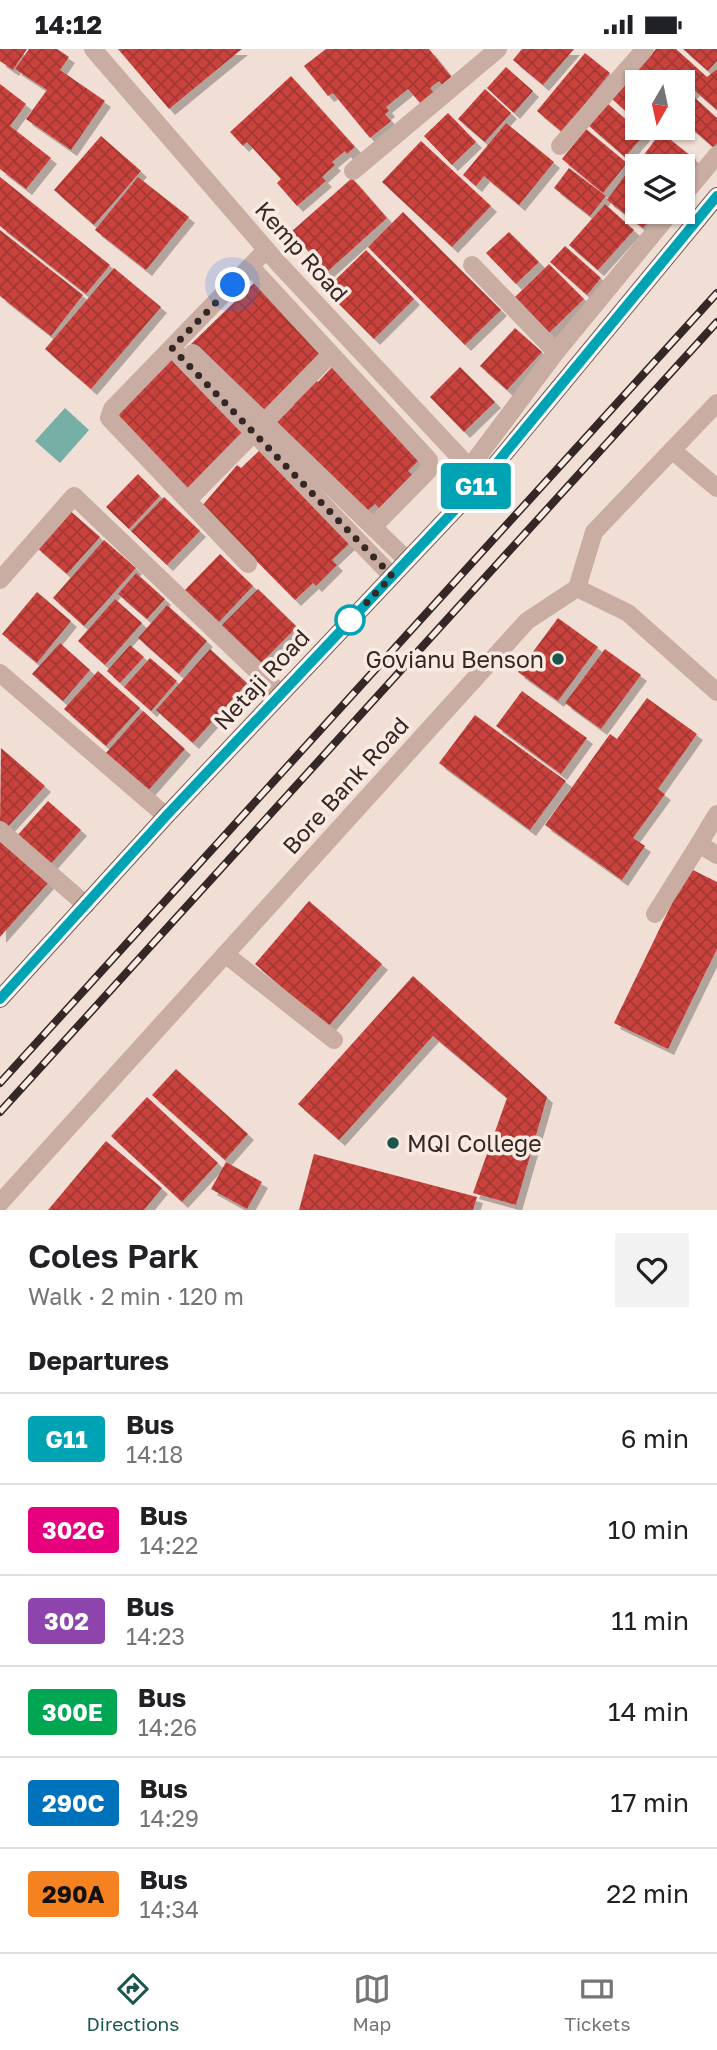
<!DOCTYPE html>
<meta charset="utf-8">
<style>
body{margin:0;font-family:"Golos Text",sans-serif;background:#f2f2f2;color:#202124;height:100vh;display:flex;flex-direction:column;font-size:26px;white-space:nowrap}
*{box-sizing:border-box;margin:0}
p{font-size:23px;color:#757577}
.icon{flex:none;width:38px;height:38px;fill:none;stroke:currentColor;stroke-width:2;stroke-linecap:round;stroke-linejoin:round}
.map{position:relative;height:1161px;overflow:hidden}
.drawer{display:flex;flex-direction:column;background:#fff;flex:1}
.drawer>*{flex:none}
.badge{padding:0 14px;border-radius:5px;font-size:24px;line-height:46px}
.needle{width:46px;rotate:189deg}
.controls{position:absolute;left:625px;top:21px;display:grid;gap:14px}
.controls a{display:grid;place-items:center;width:70px;height:70px;border-radius:0px;background:#fff;box-shadow:0 2px 5px #0004;font-size:35px}
.you{position:absolute;width:35px;height:35px;margin:-18px;border:5px solid #fff;border-radius:50%;background:#1a73e8;box-shadow:0 0 0 10px #1a73e833}
.map>.badge{position:absolute;translate:-50% -50%;box-shadow:0 0 0 4px #fff}
h2{padding:0 28px;font-size:26px;line-height:63px}
.round{display:grid;place-items:center;flex:none;width:74px;height:74px;border-radius:0px;background:#f2f2f2}
.headline{display:flex;align-items:center;justify-content:space-between;height:119px;padding:0 28px}
h1{font-size:33px;font-weight:600;line-height:52px}
ul{padding:0;list-style:none}
li{display:flex;align-items:center;gap:21px;height:91px;padding:0 28px;border-top:2px solid #e0e0e0}
li div{flex:1}
li b{display:block;font-size:26px}
li em{font-style:normal}
li .badge{min-width:77px;font-weight:700;text-align:center}
.status{display:flex;justify-content:space-between;align-items:center;height:49px;padding:0 35px;background:#fff;direction:ltr}
.status svg{height:19px;fill:currentColor}
.dock{display:flex;justify-content:space-around;align-items:center;height:98px;border-top:2px solid #e0e0e0;background:#fff;font-size:19px;color:#757577}
.dock a{display:grid;justify-items:center;gap:4px}
.dock .current{color:#1a564e}
.map>svg:first-child{display:block}
</style>
<div class="status"><b>14:12</b><svg viewBox="0 0 49 12"><path d="M0 12V9h3v3zM5 12V6h3v6zM10 12V3h3v9zM15 12V0h3v12zM26 1h20v11H26zM47 4h2v5h-2z"/></svg></div>
<div class="map">
<svg width="717" height="1161" viewBox="0 0 717 1161">
<defs>
<pattern id="building-cross-hatch" width="8" height="8" patternUnits="userSpaceOnUse" patternTransform="scale(1.75)"><rect width="8" height="8" fill="#c9423c"/><path d="M0 0l8 8M0 8l8-8" fill="none" stroke="#a43732"/></pattern>
<filter id="shadow"><feDropShadow dx="6" dy="6" stdDeviation="0" flood-color="#0004"/></filter>
</defs>
<rect width="100%" height="100%" fill="#f1dfd6"/>
<path fill="#75afa5" d="M65,359L89,381L60,414L35,392Z"/>
<g fill="url(#building-cross-hatch)" filter="url(#shadow)">
<path d="M0,0H27L13,21L0,12Z"/>
<path d="M29,0H57L69,8L60,21L105,52L71,101L26,70L47,41L15,20Z"/>
<path d="M118,0H242L169,60Z"/>
<path d="M326,0H429L453,30L443,37L439,32L430,39L434,44L421,55L408,40L386,58L389,62L385,65L391,72L370,89L333,44L328,47L304,17Z"/>
<path d="M522,0H574L543,36L513,11Z"/>
<path d="M656,0H676L707,28L717,20V61L694,41L682,54V33H648L636,22Z"/>
<path d="M683,0H717V12L708,22Z"/>
<path d="M585,4L610,24L562,83L537,62Z"/>
<path d="M506,18L533,42L514,64L487,39Z"/>
<path d="M635,25L644,33H637V72L612,50Z"/>
<path d="M291,27L355,98L347,105L345,102L332,113L335,116L322,128L326,132L297,157L277,134L281,130L247,93L243,97L230,83Z"/>
<path d="M0,35L26,55L10,77L51,109L26,140L0,120Z"/>
<path d="M485,40L511,64L485,93L458,70Z"/>
<path d="M692,46L717,69V94L713,98L682,71V58Z"/>
<path d="M607,54L644,86L625,108L588,76Z"/>
<path d="M448,64L476,93L452,116L424,87Z"/>
<path d="M506,74L554,113L519,156L484,127L476,137L463,126Z"/>
<path d="M586,80L627,114L603,144L562,110Z"/>
<path d="M661,83L696,111L682,127V117H656L643,107Z"/>
<path d="M101,87L141,122L94,176L54,141Z"/>
<path d="M421,92L491,157L452,198L382,133Z"/>
<path d="M636,111L643,117H637V163H657L643,179L607,151Z"/>
<path d="M569,119L606,147L590,167L554,139Z"/>
<path d="M0,128L110,216L86,245L0,177Z"/>
<path d="M138,128L189,168L146,221L95,181Z"/>
<path d="M352,129L387,169L327,223L291,183Z"/>
<path d="M605,155L634,181L598,221L569,196Z"/>
<path d="M403,163L501,261L465,296L368,198Z"/>
<path d="M0,181L83,246L51,287L0,247Z"/>
<path d="M509,183L539,213L516,235L486,204Z"/>
<path d="M565,197L601,229L587,246L550,213Z"/>
<path d="M366,201L414,250L374,290L325,241Z"/>
<path d="M549,215L584,250L549,284L515,248Z"/>
<path d="M114,219L161,258L91,340L45,300Z"/>
<path d="M255,233L325,304L261,366L191,295Z"/>
<path d="M515,279L542,303L507,341L480,317Z"/>
<path d="M175,307L250,380L188,442L113,368Z"/>
<path d="M334,316L424,406L408,422L416,430L383,463L375,455L364,465L275,375L294,356L289,351L312,328L318,333Z"/>
<path d="M460,318L495,353L464,383L430,348Z"/>
<path d="M260,401L351,493L332,511L337,516L316,537L313,534L295,551L202,457L237,416L241,419Z"/>
<path d="M138,425L160,447L129,480L106,458Z"/>
<path d="M164,448L200,482L167,516L131,482Z"/>
<path d="M68,460L100,488L67,525L35,497Z"/>
<path d="M104,491L136,519L84,577L53,549Z"/>
<path d="M220,505L253,537L219,573L185,541Z"/>
<path d="M136,524L165,550L147,570L118,545Z"/>
<path d="M258,540L297,578L260,615L221,577Z"/>
<path d="M37,543L71,572L37,614L2,585Z"/>
<path d="M115,550L142,574L105,616L78,592Z"/>
<path d="M167,556L207,592L179,625L138,589Z"/>
<path d="M558,569L598,598L558,652L518,623Z"/>
<path d="M60,594L90,621L63,652L32,625Z"/>
<path d="M130,596L144,608L120,634L107,622Z"/>
<path d="M210,600L247,634L193,694L156,661Z"/>
<path d="M605,600L641,626L601,680L565,654Z"/>
<path d="M150,609L177,632L151,662L124,638Z"/>
<path d="M98,622L140,659L106,697L64,660Z"/>
<path d="M522,642L587,689L561,725L496,677Z"/>
<path d="M647,649L697,685L658,740L665,745L633,789L645,797L622,831L545,776L610,685L617,690Z"/>
<path d="M143,662L185,700L147,743L105,705Z"/>
<path d="M475,666L566,732L530,781L439,714Z"/>
<path d="M1,699L45,737L5,781L0,777Z"/>
<path d="M48,752L81,781L48,818L15,789Z"/>
<path d="M0,791L48,834L0,888Z"/>
<path d="M689,819L717,833V900L668,1000L614,974Z"/>
<path d="M309,852L382,915L328,978L255,915Z"/>
<path d="M413,927L547,1048L516,1156L473,1144L507,1049L433,987L339,1091L298,1055Z"/>
<path d="M176,1020L248,1085L225,1111L152,1046Z"/>
<path d="M147,1048L218,1114L182,1153L111,1087Z"/>
<path d="M106,1092L162,1139L144,1161H48Z"/>
<path d="M314,1105L477,1148L473,1161H299Z"/>
<path d="M226,1113L262,1133L247,1160L211,1140Z"/>
</g>
<g fill="none" stroke-linecap="round" stroke-linejoin="round">
<g stroke="#c9aca2" stroke-width="18">
<path d="M93,0L278,214L482,432"/>
<path d="M560,97L645,0"/>
<path d="M353,122L498,0"/>
<path d="M682,148L717,106"/>
<path d="M472,216L556,303"/>
<path d="M251,218L429,411L428,422L373,478"/>
<path d="M172,299L392,527"/>
<path d="M193,304L407,511"/>
<path d="M672,401L717,439"/>
<path d="M470,418L556,303L671,163"/>
<path d="M188,451L331,305"/>
<path d="M248,515L109,369L112,360L266,201"/>
<path d="M0,531L74,447L281,645"/>
<path d="M577,539L628,564L717,643"/>
<path d="M0,624L166,767"/>
<path d="M717,765L699,795L717,806"/>
<path d="M0,781L86,856"/>
<path d="M655,865L699,795"/>
<path d="M225,905L334,991"/>
<path d="M0,1154L527,572L577,539L594,483L717,354"/>
</g>
<path stroke="#765a55" stroke-width="18" d="M0,950L166,767L482,432L717,147"/>
<defs>
<g id="rail">
<path d="M0,1034L717,244"/>
<path d="M0,1063L717,273"/>
</g>
</defs>
<use href="#rail" stroke="#342725" stroke-width="8"/>
<use href="#rail" stroke="#f9eae2" stroke-width="5" stroke-dasharray="16" stroke-linecap="butt"/>
</g>
<g fill="none" stroke-linecap="round" stroke-linejoin="round">
<defs>
<path id="line" d="M0,950L166,767L482,432L717,147"/>
</defs>
<use href="#line" stroke="#fff" stroke-width="16"/>
<use href="#line" stroke="#00a3b4" stroke-width="10"/>
<path stroke="#342725" stroke-width="7" stroke-dasharray="0 12.6" d="M233,236L172,299L392,527L350,571"/>
</g>
<circle fill="#fff" stroke="#00a3b4" stroke-width="3.5" cx="350" cy="571" r="14"/>
<g fill="#1a564e" stroke="#f9eae2" stroke-width="2.5">
<circle cx="558" cy="610" r="7"/>
<circle cx="393" cy="1094" r="7"/>
</g>
<g text-anchor="middle" dominant-baseline="central" stroke-width="7" stroke-linejoin="round" paint-order="stroke">
<g font-size="23" fill="#342725" stroke="#f9eae2">
<text transform="translate(302 202) rotate(48)">Kemp Road</text>
<text transform="translate(261 630) rotate(-47)">Netaji Road</text>
<text transform="translate(345 736) rotate(-48)">Bore Bank Road</text>
</g>
<g font-size="23" fill="#342725" stroke="#f9eae2" text-anchor="end">
<text x="544" y="610">Govianu Benson</text>
<text x="407" y="1094" text-anchor="start">MQI College</text>
</g>
</g>
</svg>
<div class="controls">
<a><svg class="needle" viewBox="-14 -14 28 28"><path d="M0-13l5 13h-10z" fill="#e53935"/><path d="M0 13l5-13h-10z" fill="#757577"/></svg></a>
<a><svg class="icon" aria-label="layers" viewBox="0 0 24 24"><path d="M12 4l9 5-9 5-9-5zM3 14l9 5 9-5"/></svg></a>
</div>
<div class="you" style="left:233px;top:236px"></div>
<b class="badge" style="left:476px;top:437px;background:#00a3b4;color:#fff">G11</b>
</div>
<section class="drawer">
<div class="headline"><div><h1>Coles Park</h1><p>Walk · 2 min · 120 m</p></div><a class="round"><svg class="icon" aria-label="heart" viewBox="0 0 24 24"><path d="M12 20l-8-8c-3-5 5-10 8-4 3-6 11-1 8 4z"/></svg></a></div>
<h2>Departures</h2>
<ul>
<li><span class="badge" style="background:#00a3b4;color:#fff">G11</span><div><b>Bus</b><p>14:18</p></div><em>6 min</em></li>
<li><span class="badge" style="background:#e6007e;color:#fff">302G</span><div><b>Bus</b><p>14:22</p></div><em>10 min</em></li>
<li><span class="badge" style="background:#8e44ad;color:#fff">302</span><div><b>Bus</b><p>14:23</p></div><em>11 min</em></li>
<li><span class="badge" style="background:#00a651;color:#fff">300E</span><div><b>Bus</b><p>14:26</p></div><em>14 min</em></li>
<li><span class="badge" style="background:#0072bc;color:#fff">290C</span><div><b>Bus</b><p>14:29</p></div><em>17 min</em></li>
<li><span class="badge" style="background:#f58220;color:#111">290A</span><div><b>Bus</b><p>14:34</p></div><em>22 min</em></li>
</ul>
</section>
<nav class="dock">
<a class="current"><svg class="icon" aria-label="directions" viewBox="0 0 24 24"><path d="M12 3l9 9-9 9-9-9zM9 14v-3h6M13 9l2 2-2 2"/></svg>Directions</a>
<a><svg class="icon" aria-label="map" viewBox="0 0 24 24"><path d="M3 6l6-2 6 2 6-2v14l-6 2-6-2-6 2zM9 4v14M15 6v14"/></svg>Map</a>
<a><svg class="icon" aria-label="tickets" viewBox="0 0 24 24"><path d="M3 7h18v10H3zM15 7v10"/></svg>Tickets</a>
</nav>
